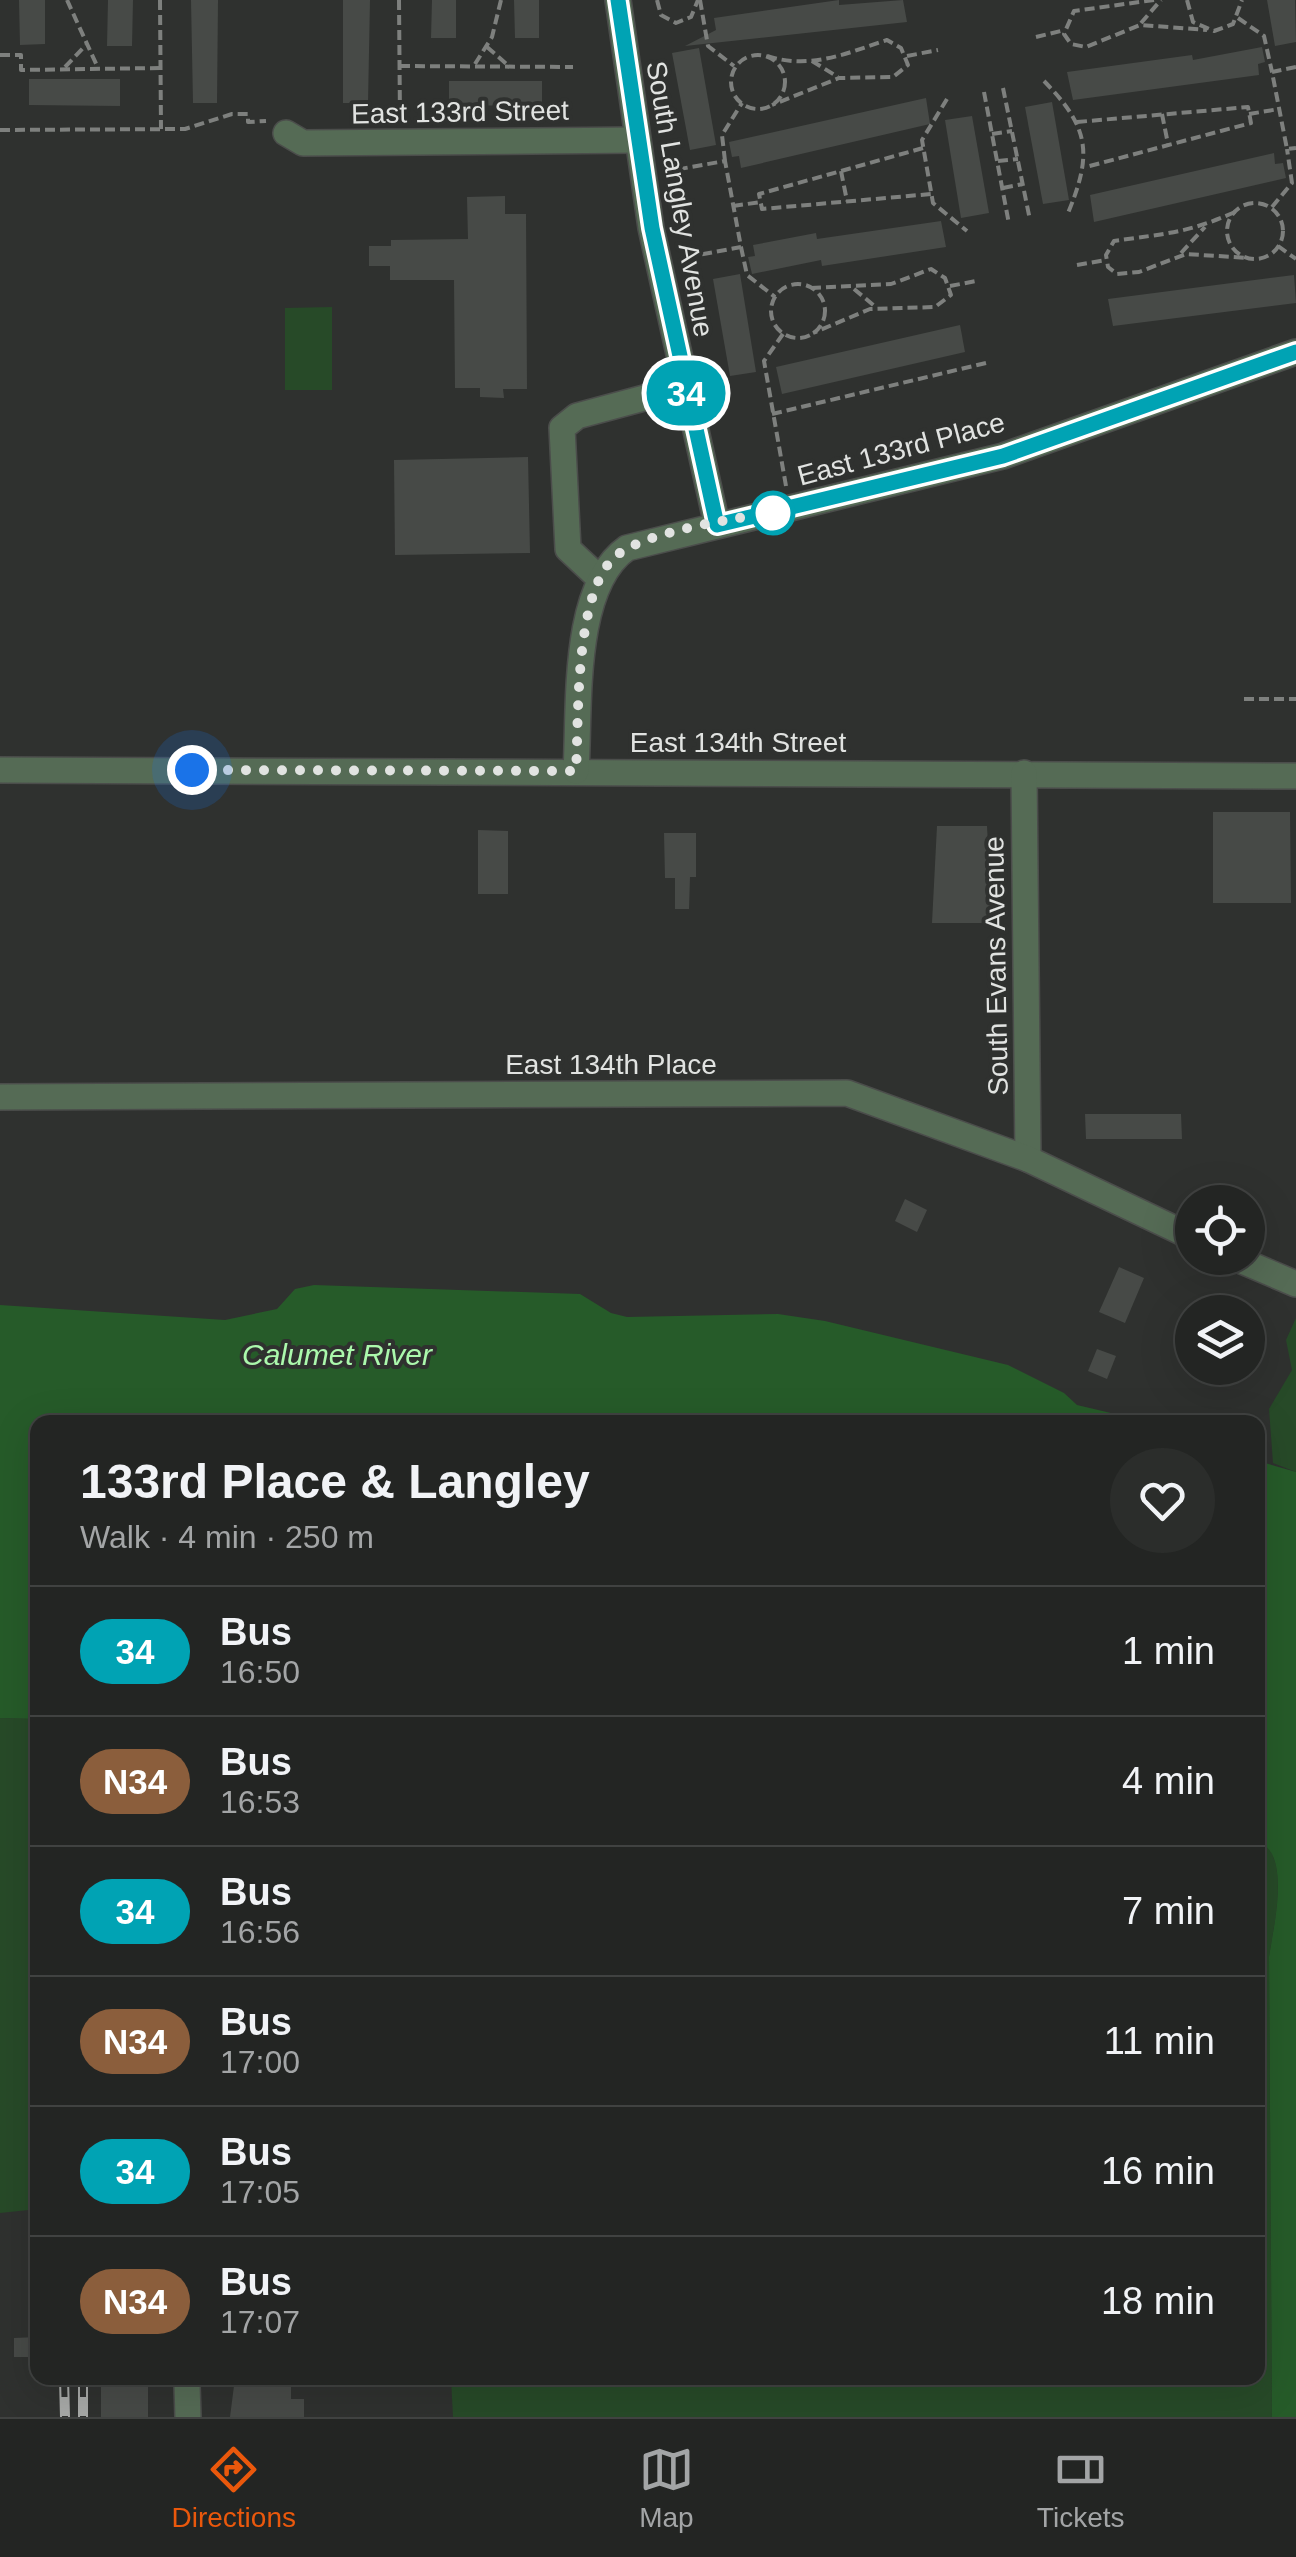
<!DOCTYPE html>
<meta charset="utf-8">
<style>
body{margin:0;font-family:Helvetica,sans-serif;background:#2b2d2b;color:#f1f3f6;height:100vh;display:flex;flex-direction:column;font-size:38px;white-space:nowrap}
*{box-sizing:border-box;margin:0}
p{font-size:32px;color:#a3a5a6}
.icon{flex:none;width:55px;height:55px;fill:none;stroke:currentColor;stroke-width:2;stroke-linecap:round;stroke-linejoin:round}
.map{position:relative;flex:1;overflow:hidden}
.details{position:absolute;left:30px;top:1415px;width:1235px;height:970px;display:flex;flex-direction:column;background:#232523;border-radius:20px;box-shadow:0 10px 40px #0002,0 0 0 2px #404241}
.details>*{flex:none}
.badge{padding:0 20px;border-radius:32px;font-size:35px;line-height:65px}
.fabs{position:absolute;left:1175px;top:1185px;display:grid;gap:20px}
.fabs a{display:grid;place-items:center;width:90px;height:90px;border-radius:50%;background:#232523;box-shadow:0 10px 40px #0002,0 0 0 2px #404241;font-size:50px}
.you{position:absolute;width:50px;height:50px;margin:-25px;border:8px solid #fff;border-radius:50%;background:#1a73e8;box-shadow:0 0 0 15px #1a73e833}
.map>.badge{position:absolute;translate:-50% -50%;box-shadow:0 0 0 5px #fff}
.round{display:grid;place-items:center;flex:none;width:105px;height:105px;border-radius:52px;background:#2b2d2b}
.summary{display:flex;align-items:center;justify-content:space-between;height:170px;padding:0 50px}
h1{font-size:48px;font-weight:800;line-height:75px}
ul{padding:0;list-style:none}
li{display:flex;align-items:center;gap:30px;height:130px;padding:0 50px;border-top:2px solid #404241}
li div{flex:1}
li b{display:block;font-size:38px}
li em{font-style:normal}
li .badge{min-width:110px;font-weight:700;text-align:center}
.menu{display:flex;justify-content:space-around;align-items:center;height:140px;border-top:2px solid #404241;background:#232523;font-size:28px;color:#a3a5a6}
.menu a{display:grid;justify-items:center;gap:5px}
.menu .current{color:#ea580c}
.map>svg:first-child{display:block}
</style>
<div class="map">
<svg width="1296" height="2417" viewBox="0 0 1296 2417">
<rect width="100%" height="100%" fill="#2f312f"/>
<g fill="#274a28">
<path d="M332,307V390H285V308Z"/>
<path d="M1296,1318V1472L1273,1463L1269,1409L1292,1370L1286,1340Z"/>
<path d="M0,1718L38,1719V2209L0,2213Z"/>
<path d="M1258,1842C1292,1853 1273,1929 1269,1957L1272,2417H453L451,2378H1258Z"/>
</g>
<g fill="#265b29">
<path d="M314,1285L580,1294L611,1313L627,1317L778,1314L825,1321L1008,1365L1064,1393L1077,1405L1149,1422H38L37,1719L0,1718V1305L225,1320L277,1309L295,1289Z"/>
<path d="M1258,1461L1296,1472V2417H1272L1269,1957C1273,1929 1292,1853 1258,1842Z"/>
</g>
<g fill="#474a47">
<path d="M19,0H45V44L20,45Z"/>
<path d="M108,0H133L132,46H107Z"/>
<path d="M191,0H218L217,103H193Z"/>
<path d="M343,0H370L368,103H343Z"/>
<path d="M432,0H456V38H431Z"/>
<path d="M514,0H539V38H515Z"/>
<path d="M839,0V5L903,0L907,22L685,46L716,30L714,18Z"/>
<path d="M1267,0H1295L1296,42L1275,46Z"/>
<path d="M1262,47L1265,62L1258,64L1259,75L1073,100L1067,72L1192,55L1193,60Z"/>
<path d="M699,48L716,145L690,150L672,53Z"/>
<path d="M29,79H120V106L29,105Z"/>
<path d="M449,81H542V106L449,105Z"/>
<path d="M926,98L930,124L741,168L739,156L732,157L729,142Z"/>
<path d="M1052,102L1069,200L1043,204L1025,107Z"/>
<path d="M972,116L989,213L961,218L945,120Z"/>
<path d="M1274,153L1275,164L1283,163L1286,178L1094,222L1090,195Z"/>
<path d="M505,196V214H526L527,389H503L504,398L480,397V388H455L454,280H390V266H369V246H391V240L468,239L467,197Z"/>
<path d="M941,221L946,247L822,266L821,260L752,274L748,257L755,256L753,245L816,233L817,239Z"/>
<path d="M740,274L756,372L730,376L713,279Z"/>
<path d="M1294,275L1296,303L1113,326L1108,299Z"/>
<path d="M960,325L965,352L782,394L776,367Z"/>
<path d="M528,457L530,553L395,555L394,460Z"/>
<path d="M1213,812H1290L1291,903H1213Z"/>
<path d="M937,826H987L992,923H932Z"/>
<path d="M478,830L508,831V894H478Z"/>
<path d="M664,833H696V877H690L689,909H675V878H665Z"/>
<path d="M1085,1114H1181L1182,1139H1086Z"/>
<path d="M905,1199L927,1210L917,1232L895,1221Z"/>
<path d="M1119,1267L1144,1278L1125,1323L1099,1312Z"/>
<path d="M1097,1349L1116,1356L1107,1379L1088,1371Z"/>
<path d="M38,2337V2357H14V2338Z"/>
<rect x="101" y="2378" width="47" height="39"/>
<path d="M235,2378H291V2399H304V2417H230Z"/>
</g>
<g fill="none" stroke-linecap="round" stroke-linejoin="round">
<defs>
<g id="minor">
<path d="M618,0L651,228L717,525"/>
<path d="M286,133L303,143L637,140"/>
<path d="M600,579L568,549L562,428L577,416L685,387"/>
<path d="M0,770L1296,776"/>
<path d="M576,771C580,708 571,587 627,548L1003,456L1296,352"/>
<path d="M1024,773L1028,1159"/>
<path d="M0,1097L847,1093L1028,1159L1192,1237"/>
<path d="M1235,1258L1296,1284"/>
<path d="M187,2385L188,2417"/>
</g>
</defs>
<use href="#minor" stroke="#4b4d4b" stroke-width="28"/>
<g stroke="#7e807e" stroke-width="4" stroke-dasharray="10 5" stroke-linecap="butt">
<path d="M67,0L98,68"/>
<path d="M160,0L161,129"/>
<path d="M399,0L400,120"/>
<path d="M657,0L661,15L676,23L691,17L698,0"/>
<path d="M700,0L708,46L734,66"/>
<path d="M1154,0L1074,11L1064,34L1071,44L1086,47L1140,25L1207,30"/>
<path d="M1187,0L1193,22L1214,31L1233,24L1242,0"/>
<path d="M1238,18L1264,36L1272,72"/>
<path d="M1141,23L1161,0"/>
<path d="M1036,37L1065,30"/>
<path d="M487,47L510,67"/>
<path d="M0,55H21V70L160,68"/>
<circle cx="758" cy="82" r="27"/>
<path d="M767,56C811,70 847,53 887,40L901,48L908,65L893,77L839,78L772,105"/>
<path d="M907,56L938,50"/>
<path d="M812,61L838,77"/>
<path d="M475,64L492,37L501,0"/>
<path d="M400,66L573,67"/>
<path d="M65,67L86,45"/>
<path d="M1296,67L1272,72L1287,149L1296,148"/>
<path d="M1044,81C1089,127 1093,153 1068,213"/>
<path d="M1003,88L1030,220"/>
<path d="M984,92L1009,224"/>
<path d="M947,99L922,140L933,203L967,231"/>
<path d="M1162,114L1168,144"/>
<path d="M1249,114L1279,109"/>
<path d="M1077,122L1248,107L1251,123L1086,167"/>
<path d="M0,130L185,129L232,114H248V122L266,121"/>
<path d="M992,134L1012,131"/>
<path d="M923,148L759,194L762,209L931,194"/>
<path d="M725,161L722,135L742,103"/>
<path d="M998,161L1018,159"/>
<path d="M841,171L847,201"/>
<path d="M663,172L725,161L741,247L682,258"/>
<path d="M1003,188L1023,184"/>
<circle cx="1255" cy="231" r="28"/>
<path d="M733,206L761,202"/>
<path d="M1272,207L1292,183L1287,149"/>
<path d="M1235,212C1185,234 1167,233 1114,241L1106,255L1108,267L1117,274L1139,272L1186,254L1248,258"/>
<path d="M1278,246L1296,259"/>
<path d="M741,247L747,275L775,297"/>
<path d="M1181,253L1205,227"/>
<path d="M1077,265L1106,260"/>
<circle cx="798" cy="311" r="27"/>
<path d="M950,286L976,281"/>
<path d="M811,288L891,284L931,269L945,278L951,295L935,307L870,309L813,333"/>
<path d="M854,289L877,308"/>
<path d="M783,334L764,361L786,486"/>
<path d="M772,414L990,362"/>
<path d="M1244,699H1296"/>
</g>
<use href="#minor" stroke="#556b55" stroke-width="25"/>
<defs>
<g id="rail">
<path d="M64,2378L65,2417"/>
<path d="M83,2378V2417"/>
</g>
</defs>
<use href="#rail" stroke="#a7a9a7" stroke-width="10"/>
<use href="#rail" stroke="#2f312f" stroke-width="6" stroke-dasharray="19" stroke-linecap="butt"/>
</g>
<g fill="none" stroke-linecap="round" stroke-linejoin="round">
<defs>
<path id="line" d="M618,0L652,228L717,525L1003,456L1296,352"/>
</defs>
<use href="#line" stroke="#fff" stroke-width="22"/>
<use href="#line" stroke="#00a3b4" stroke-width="15"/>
<path stroke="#e1e3e1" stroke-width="10" stroke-dasharray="0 18" d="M192,770L576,771C579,718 574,591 616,556C645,531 743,517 773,513"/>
</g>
<circle fill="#fff" stroke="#00a3b4" stroke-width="5" cx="773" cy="513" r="20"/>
<g text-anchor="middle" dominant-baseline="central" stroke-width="8" stroke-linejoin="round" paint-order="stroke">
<g font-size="28" fill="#e1e3e1" stroke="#2f312f">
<text transform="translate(460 112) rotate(-1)">East 133rd Street</text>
<text transform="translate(680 199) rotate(80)">South Langley Avenue</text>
<text transform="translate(901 449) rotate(-15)">East 133rd Place</text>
<text x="738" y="742">East 134th Street</text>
<text transform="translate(996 966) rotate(-91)">South Evans Avenue</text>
<text x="611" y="1064">East 134th Place</text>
</g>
<g font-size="30" font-style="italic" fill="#abf8ac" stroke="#2f312f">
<text x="337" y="1354">Calumet River</text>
</g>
</g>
</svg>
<div class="fabs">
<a><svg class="icon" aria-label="locate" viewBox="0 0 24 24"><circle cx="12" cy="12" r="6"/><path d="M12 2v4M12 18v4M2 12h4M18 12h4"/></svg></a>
<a><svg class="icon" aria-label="layers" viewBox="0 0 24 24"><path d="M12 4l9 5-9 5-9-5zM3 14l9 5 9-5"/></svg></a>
</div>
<div class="you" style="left:192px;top:770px"></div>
<b class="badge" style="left:686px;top:393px;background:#00a3b4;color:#fff">34</b>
<section class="details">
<div class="summary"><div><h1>133rd Place &amp; Langley</h1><p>Walk · 4 min · 250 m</p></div><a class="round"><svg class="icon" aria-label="heart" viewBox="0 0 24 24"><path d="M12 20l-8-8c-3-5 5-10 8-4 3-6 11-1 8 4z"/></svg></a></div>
<ul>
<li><span class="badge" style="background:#00a3b4;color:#fff">34</span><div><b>Bus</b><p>16:50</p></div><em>1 min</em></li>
<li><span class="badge" style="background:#8b5e3c;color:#fff">N34</span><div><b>Bus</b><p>16:53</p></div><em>4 min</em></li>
<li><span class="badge" style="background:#00a3b4;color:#fff">34</span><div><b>Bus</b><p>16:56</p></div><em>7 min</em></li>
<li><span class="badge" style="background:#8b5e3c;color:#fff">N34</span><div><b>Bus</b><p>17:00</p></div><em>11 min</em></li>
<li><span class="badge" style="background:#00a3b4;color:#fff">34</span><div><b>Bus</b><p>17:05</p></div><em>16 min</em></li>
<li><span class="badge" style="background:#8b5e3c;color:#fff">N34</span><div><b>Bus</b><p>17:07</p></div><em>18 min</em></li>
</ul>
</section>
</div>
<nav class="menu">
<a class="current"><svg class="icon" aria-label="directions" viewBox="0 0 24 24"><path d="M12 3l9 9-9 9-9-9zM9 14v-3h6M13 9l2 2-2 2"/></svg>Directions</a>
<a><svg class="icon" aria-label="map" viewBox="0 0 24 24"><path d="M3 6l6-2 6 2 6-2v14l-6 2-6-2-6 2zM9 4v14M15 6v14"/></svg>Map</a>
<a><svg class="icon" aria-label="tickets" viewBox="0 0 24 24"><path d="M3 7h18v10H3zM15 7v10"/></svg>Tickets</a>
</nav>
